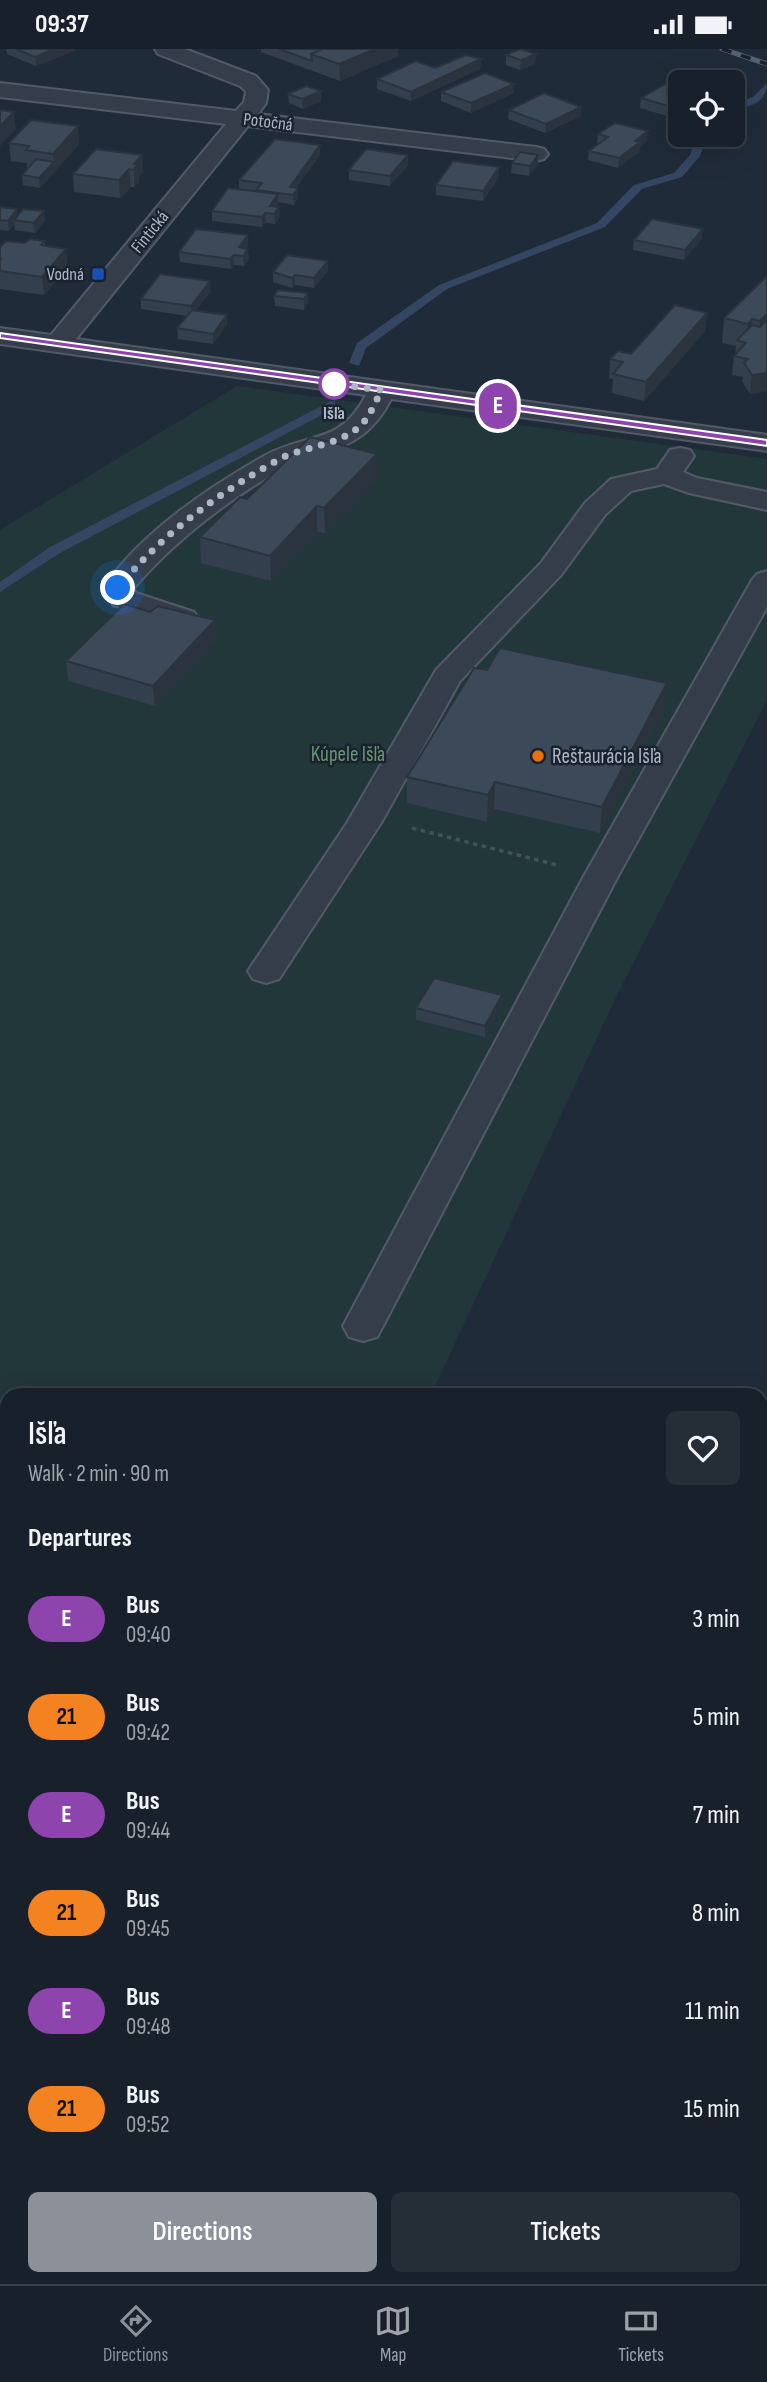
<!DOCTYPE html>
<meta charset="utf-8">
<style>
body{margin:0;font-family:"Sofia Sans Condensed",sans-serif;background:#252d37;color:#f1f3f6;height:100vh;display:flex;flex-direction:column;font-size:26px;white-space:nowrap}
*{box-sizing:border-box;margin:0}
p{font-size:23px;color:#9fa3a9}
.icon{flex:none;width:38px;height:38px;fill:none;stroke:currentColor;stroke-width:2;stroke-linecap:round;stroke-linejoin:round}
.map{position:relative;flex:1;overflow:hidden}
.side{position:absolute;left:0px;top:1339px;width:768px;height:898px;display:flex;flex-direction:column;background:#18202b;border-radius:21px 21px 0 0;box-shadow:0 7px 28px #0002,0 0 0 2px #363e47}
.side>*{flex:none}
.badge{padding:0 14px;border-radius:23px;font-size:24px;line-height:46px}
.tools{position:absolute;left:668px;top:21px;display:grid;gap:14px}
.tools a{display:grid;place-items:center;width:77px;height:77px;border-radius:10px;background:#18202b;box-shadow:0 7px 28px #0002,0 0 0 2px #363e47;font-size:35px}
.you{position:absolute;width:35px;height:35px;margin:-18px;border:5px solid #fff;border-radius:50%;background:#1a73e8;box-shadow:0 0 0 10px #1a73e833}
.map>.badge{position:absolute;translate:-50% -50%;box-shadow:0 0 0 4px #fff}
h2{padding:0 28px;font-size:26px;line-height:63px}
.round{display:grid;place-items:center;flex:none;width:74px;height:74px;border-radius:10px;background:#252d37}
.head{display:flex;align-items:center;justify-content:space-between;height:119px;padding:0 28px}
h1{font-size:33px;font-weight:600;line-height:52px}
.action{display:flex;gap:14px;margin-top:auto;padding:14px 28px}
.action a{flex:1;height:80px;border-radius:10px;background:#8c9099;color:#fff;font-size:28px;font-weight:600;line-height:80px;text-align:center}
.action a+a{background:#252d37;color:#f1f3f6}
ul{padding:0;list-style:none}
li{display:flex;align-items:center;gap:21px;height:98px;padding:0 28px}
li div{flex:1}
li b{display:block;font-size:26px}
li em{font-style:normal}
li .badge{min-width:77px;font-weight:700;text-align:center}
.status{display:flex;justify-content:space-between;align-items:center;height:49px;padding:0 35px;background:#18202b;direction:ltr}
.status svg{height:19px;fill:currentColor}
.menu{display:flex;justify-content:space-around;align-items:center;height:98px;border-top:2px solid #363e47;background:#18202b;font-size:19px;color:#9fa3a9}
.menu a{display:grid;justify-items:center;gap:4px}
.menu .selected{color:#8c9099}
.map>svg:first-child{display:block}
</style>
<div class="status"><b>09:37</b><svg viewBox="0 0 49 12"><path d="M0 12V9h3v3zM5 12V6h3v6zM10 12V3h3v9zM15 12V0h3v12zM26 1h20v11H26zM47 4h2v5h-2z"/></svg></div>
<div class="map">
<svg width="767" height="2235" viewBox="0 0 767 2235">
<rect width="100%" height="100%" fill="#202b39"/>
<path fill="#22373a" d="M237,337L767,410V651L615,950L431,1346H7V1448L0,1446V481Z"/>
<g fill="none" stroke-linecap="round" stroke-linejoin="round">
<g fill="#344661" fill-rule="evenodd">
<path d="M767,34C767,54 750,57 733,62V55L753,48Z"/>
<path d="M697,86H707L700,107L682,128L642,140L605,178L447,240L366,299L359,317L349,314L357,294L439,236L597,174L634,136L674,124L690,106Z"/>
<path d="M331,352L335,353V359L60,504L0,543V533L50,498Z"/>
<path d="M0,1354L7,1356V1371L0,1369Z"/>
</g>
<defs>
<g id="minor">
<path d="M155,0H185L256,27L268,41L266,54L258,65L536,98L544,100L548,105L544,110L536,112L248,77L76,290L767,386V402L391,350C362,408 315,400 265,430C216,460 171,496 133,540L136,544L194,563L198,569L194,575L183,578L113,556L103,539C142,483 206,440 264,407C307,383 340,397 366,346L0,295V279L51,286L226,75L0,48V34L236,62L244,53L246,42L240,37L158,5Z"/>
<path d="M680,399L690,401L694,407L683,423L697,429L767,443V461L689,444L664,435L631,442L605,466L561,526L460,632L381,774L279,930L266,934L253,930L248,922L347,774L436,621L541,514L585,454L611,430L657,420L670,401Z"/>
<path d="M767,522V558L618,827L383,1277L377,1288L363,1292L349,1288L343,1277L584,827L752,531L757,525Z"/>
</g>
</defs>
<use href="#minor" stroke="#525a67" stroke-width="4"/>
<path stroke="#405457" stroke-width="3.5" stroke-dasharray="4.5 4.5" stroke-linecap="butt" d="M412,779L557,816"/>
<g stroke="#405457" stroke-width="5" stroke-dasharray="7 7" stroke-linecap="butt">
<path d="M761,1836L767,1831"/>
<path d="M274,2235L281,2230"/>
</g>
<use href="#minor" fill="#343d49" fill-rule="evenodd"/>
<defs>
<path id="rail" d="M722,0L767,15"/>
</defs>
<use href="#rail" stroke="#566170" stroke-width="5"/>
<use href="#rail" stroke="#19222e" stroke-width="3.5" stroke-dasharray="10" stroke-linecap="butt"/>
</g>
<g fill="#343f4d">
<path d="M6,0H74V2L36,17L7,5Z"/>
<path d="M261,0H398V7L340,32L261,3Z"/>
<path d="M536,5L535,15L520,21L506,16V6Z"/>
<path d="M481,10L480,20L411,52L377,40V30Z"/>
<path d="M681,37L667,67L640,59L641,49Z"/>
<path d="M441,43L514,44L471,64L441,52Z"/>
<path d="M288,45L321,52L303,60L289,54Z"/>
<path d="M509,61L581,67L545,84L508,70Z"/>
<path d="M598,85L647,92L640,98L639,103L618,119L588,111L589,102L598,95H597Z"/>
<path d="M9,94L79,95L40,139L23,136L22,126L29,119H27V114L11,112Z"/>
<path d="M320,96V106L296,139L298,149L294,156L278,153L276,158L280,168L275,175L266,174L262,178L212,172V162L239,141V131Z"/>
<path d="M142,106L143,123L139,128V133L134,138H131L120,149L74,143L73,125Z"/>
<path d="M408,106V116L390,137L349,131V121Z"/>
<path d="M512,114L538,116L529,127L511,124Z"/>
<path d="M499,118V128L483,152L436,146V136Z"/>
<path d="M0,158L18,167L45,172L35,184L15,181L14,175L9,182L0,181Z"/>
<path d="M248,186V196L246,199L249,210L244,217L234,216L231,220L180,213L179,203Z"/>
<path d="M702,190L684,211L633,201L634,191Z"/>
<path d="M45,192V197L68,218L44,246L0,240V198Z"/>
<path d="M328,222L314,239L295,236L292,239L273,233V223Z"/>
<path d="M767,228V342L750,345L742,332L743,328L732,326L734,307L735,305L736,297L722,294L724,269Z"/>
<path d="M211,242L196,261L227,266V276L213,295L178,290L177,279L187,267L141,260V250Z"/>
<path d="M308,244V254L304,261L275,257L274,247Z"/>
<path d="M707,264L705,282L644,352L612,344L613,330L609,329L610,310L631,305Z"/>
<path d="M377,430L325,484L317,483L271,532L201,514L200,488L247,450Z"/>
<path d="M150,563L216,591L155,657L68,632L66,612Z"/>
<path d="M665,660L600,784L494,760L487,773L407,754V728Z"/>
<path d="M502,946L501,958L485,988L416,971V959Z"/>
</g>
<g fill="#2a333e">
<path d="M54,0H74V2L36,17L35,8Z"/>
<path d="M375,0H398V7L340,32L339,15Z"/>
<path d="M536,5L535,15L520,21L521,11Z"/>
<path d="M481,10L480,20L411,52V43Z"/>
<path d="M514,35V44L471,64V54Z"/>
<path d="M321,42V52L303,60L302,50Z"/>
<path d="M681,50V59L667,67L668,57Z"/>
<path d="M581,58V67L545,84L546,75Z"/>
<path d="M14,63L16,80L0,97V77Z"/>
<path d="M78,77L79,95L40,139L39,129L54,113L53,105Z"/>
<path d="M648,82L647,92L640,98L639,103L618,119L619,109L635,92Z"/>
<path d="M320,96V106L291,145L290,138Z"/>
<path d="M142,106L143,123L139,128V133L134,138V115Z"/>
<path d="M408,106V116L390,137V127Z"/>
<path d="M538,106V116L529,127L530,117Z"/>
<path d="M499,118V128L483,152V142Z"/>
<path d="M129,120L131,138L120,149L119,131Z"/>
<path d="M298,139V149L294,156L293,146Z"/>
<path d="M278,145V155L272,165L270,157Z"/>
<path d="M279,158L280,168L275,175L274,165Z"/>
<path d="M17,160L18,170L14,171V175L9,182L8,172Z"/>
<path d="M44,162L45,172L35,184L34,174Z"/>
<path d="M265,164L266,174L262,178V168Z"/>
<path d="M703,180L702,190L684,211L685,201Z"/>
<path d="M248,186V196L241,206L239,198Z"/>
<path d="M66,200L68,218L44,246L42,228Z"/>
<path d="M248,200L249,210L244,217L243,207Z"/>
<path d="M234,206V216L231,220L230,210Z"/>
<path d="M328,212V222L314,239V229Z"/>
<path d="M295,226V236L292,239V229Z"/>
<path d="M210,232L211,242L191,267V257Z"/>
<path d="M308,244V254L304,261V250Z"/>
<path d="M707,264L705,282L644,352L646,333Z"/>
<path d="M767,265V287L758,296L760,272Z"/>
<path d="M227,266V276L213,295V285Z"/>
<path d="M752,270L750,294L745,299L748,275Z"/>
<path d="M767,324V342L750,345L752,326Z"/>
<path d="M377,405V430L325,484L324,459Z"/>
<path d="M317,457V483L271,532L270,507Z"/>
<path d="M215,571L216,591L155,657L153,637Z"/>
<path d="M667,634L665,660L600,784L602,758Z"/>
<path d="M495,733L494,760L487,773L488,746Z"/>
<path d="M502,946L501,958L485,988V977Z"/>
</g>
<g fill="#3c4959" stroke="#2a333e" stroke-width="2">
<path d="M16,0H54L35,8Z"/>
<path d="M279,0H322L311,5L312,12Z"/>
<path d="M322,0H375L339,15L311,5Z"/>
<path d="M520,0L536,5L521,11L506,6Z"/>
<path d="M466,6L481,10L411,43L377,30L416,12L435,19Z"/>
<path d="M485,24L514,35L471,54L441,43Z"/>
<path d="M669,33L681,37V50L668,57L641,49Z"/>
<path d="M306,37L321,42L302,50L288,45Z"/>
<path d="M544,44L581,58L546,75L509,61Z"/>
<path d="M0,61L14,63L0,77Z"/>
<path d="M31,71L78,77L53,105L26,101L29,97L9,94Z"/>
<path d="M615,74L648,82L635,92L640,93L619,109L589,102L608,88L598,85Z"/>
<path d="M275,90L320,96L290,138L298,139L293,146L256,141L262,134L239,131Z"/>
<path d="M96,100L142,106L134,115H138L133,121L129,120L119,131L73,125Z"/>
<path d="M366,100L408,106L390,127L349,121Z"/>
<path d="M520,103L538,106L530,117L512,114Z"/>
<path d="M36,110L54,113L39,129L22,126Z"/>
<path d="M453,112L499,118L483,142L436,136Z"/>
<path d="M228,139L278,145L270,157L279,158L274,165L265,164L262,168L212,162Z"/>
<path d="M0,158L17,160L8,172L0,171Z"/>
<path d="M23,160L44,162L34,174L14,171Z"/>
<path d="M652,170L703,180L685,201L634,191Z"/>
<path d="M196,180L248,186L239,198L248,200L243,207L234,206L230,210L179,203Z"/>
<path d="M30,190L45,192L41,196L66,200L42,228L0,222V212L1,210H0V198L6,192L25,194Z"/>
<path d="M287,206L328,212L314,229L295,226L292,229L273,223Z"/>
<path d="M160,225L210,232L191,257L141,250Z"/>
<path d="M766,228H767V265L760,272L752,270L748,275L724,269Z"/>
<path d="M278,241L308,244L304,250L274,247Z"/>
<path d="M675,256L707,264L646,333L613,325L623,313L610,310L618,302L631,305Z"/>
<path d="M192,261L227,266L213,285L177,279Z"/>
<path d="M767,270V324L752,326L744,314L748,310L734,307L746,294L737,291L752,276L760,278Z"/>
<path d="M310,388L377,405L324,459L317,457L270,507L200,488L240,448L247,450Z"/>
<path d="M124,555L150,563L158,557L215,571L153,637L66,612Z"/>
<path d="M500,599L667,634L602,758L495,733L488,746L407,728L474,619L487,621Z"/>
<path d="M434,929L502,946L485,977L416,959Z"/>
</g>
<path fill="#8e44ad" stroke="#fff" stroke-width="2" d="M0,284L767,391V397L0,289Z"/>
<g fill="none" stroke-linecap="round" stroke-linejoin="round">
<path stroke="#afb7c6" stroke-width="7" stroke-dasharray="0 12.6" d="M118,539C161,486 216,446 276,412C303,396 341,398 363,374C371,365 376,351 382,341L334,335"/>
</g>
<rect fill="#1a4fb4" stroke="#19222e" stroke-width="2.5" x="91" y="218" width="14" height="14" rx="3.5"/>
<circle fill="#fff" stroke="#8e44ad" stroke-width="3.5" cx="334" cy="335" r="14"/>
<circle fill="#e8710a" stroke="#19222e" stroke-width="2.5" cx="538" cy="707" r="7"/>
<g text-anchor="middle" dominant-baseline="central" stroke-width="5" stroke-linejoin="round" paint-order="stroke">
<g font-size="18" fill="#afb7c6" stroke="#19222e">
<text transform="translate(268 73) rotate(7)">Potočná</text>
<text transform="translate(150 183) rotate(-51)">Fintická</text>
</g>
<g font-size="18" fill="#afb7c6" stroke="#19222e" text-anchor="end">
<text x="84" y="225">Vodná</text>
</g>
<g font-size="18" font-weight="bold" fill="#afb7c6" stroke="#19222e">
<text x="334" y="364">Išľa</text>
</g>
<g font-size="21" fill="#669771" stroke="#19222e">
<text x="348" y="705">Kúpele Išľa</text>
</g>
<g font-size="21" fill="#afb7c6" stroke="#19222e" text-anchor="start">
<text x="552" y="707">Reštaurácia Išľa</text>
</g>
</g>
</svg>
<div class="tools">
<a><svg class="icon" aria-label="locate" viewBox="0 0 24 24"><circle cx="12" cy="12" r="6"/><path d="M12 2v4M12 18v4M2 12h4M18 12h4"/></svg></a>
</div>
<div class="you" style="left:118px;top:539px"></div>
<b class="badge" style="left:498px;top:357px;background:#8e44ad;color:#fff">E</b>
<section class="side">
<div class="head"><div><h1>Išľa</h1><p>Walk · 2 min · 90 m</p></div><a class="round"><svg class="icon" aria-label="heart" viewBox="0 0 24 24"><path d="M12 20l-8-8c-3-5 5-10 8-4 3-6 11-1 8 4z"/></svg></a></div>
<h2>Departures</h2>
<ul>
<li><span class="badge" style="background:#8e44ad;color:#fff">E</span><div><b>Bus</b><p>09:40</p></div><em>3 min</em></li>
<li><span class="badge" style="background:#f58220;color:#111">21</span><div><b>Bus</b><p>09:42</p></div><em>5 min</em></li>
<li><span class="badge" style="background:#8e44ad;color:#fff">E</span><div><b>Bus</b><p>09:44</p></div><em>7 min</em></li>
<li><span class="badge" style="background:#f58220;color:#111">21</span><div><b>Bus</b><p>09:45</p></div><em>8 min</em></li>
<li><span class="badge" style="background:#8e44ad;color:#fff">E</span><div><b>Bus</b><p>09:48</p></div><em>11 min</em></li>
<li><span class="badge" style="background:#f58220;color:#111">21</span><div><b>Bus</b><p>09:52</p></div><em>15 min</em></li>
</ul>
<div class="action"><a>Directions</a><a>Tickets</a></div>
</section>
</div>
<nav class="menu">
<a class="selected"><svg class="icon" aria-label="directions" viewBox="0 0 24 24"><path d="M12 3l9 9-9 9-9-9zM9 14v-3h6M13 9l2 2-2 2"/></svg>Directions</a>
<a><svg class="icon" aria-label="map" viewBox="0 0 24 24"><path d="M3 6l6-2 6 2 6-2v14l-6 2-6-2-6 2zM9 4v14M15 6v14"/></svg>Map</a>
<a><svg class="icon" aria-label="tickets" viewBox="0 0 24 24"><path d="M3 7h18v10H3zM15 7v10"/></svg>Tickets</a>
</nav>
